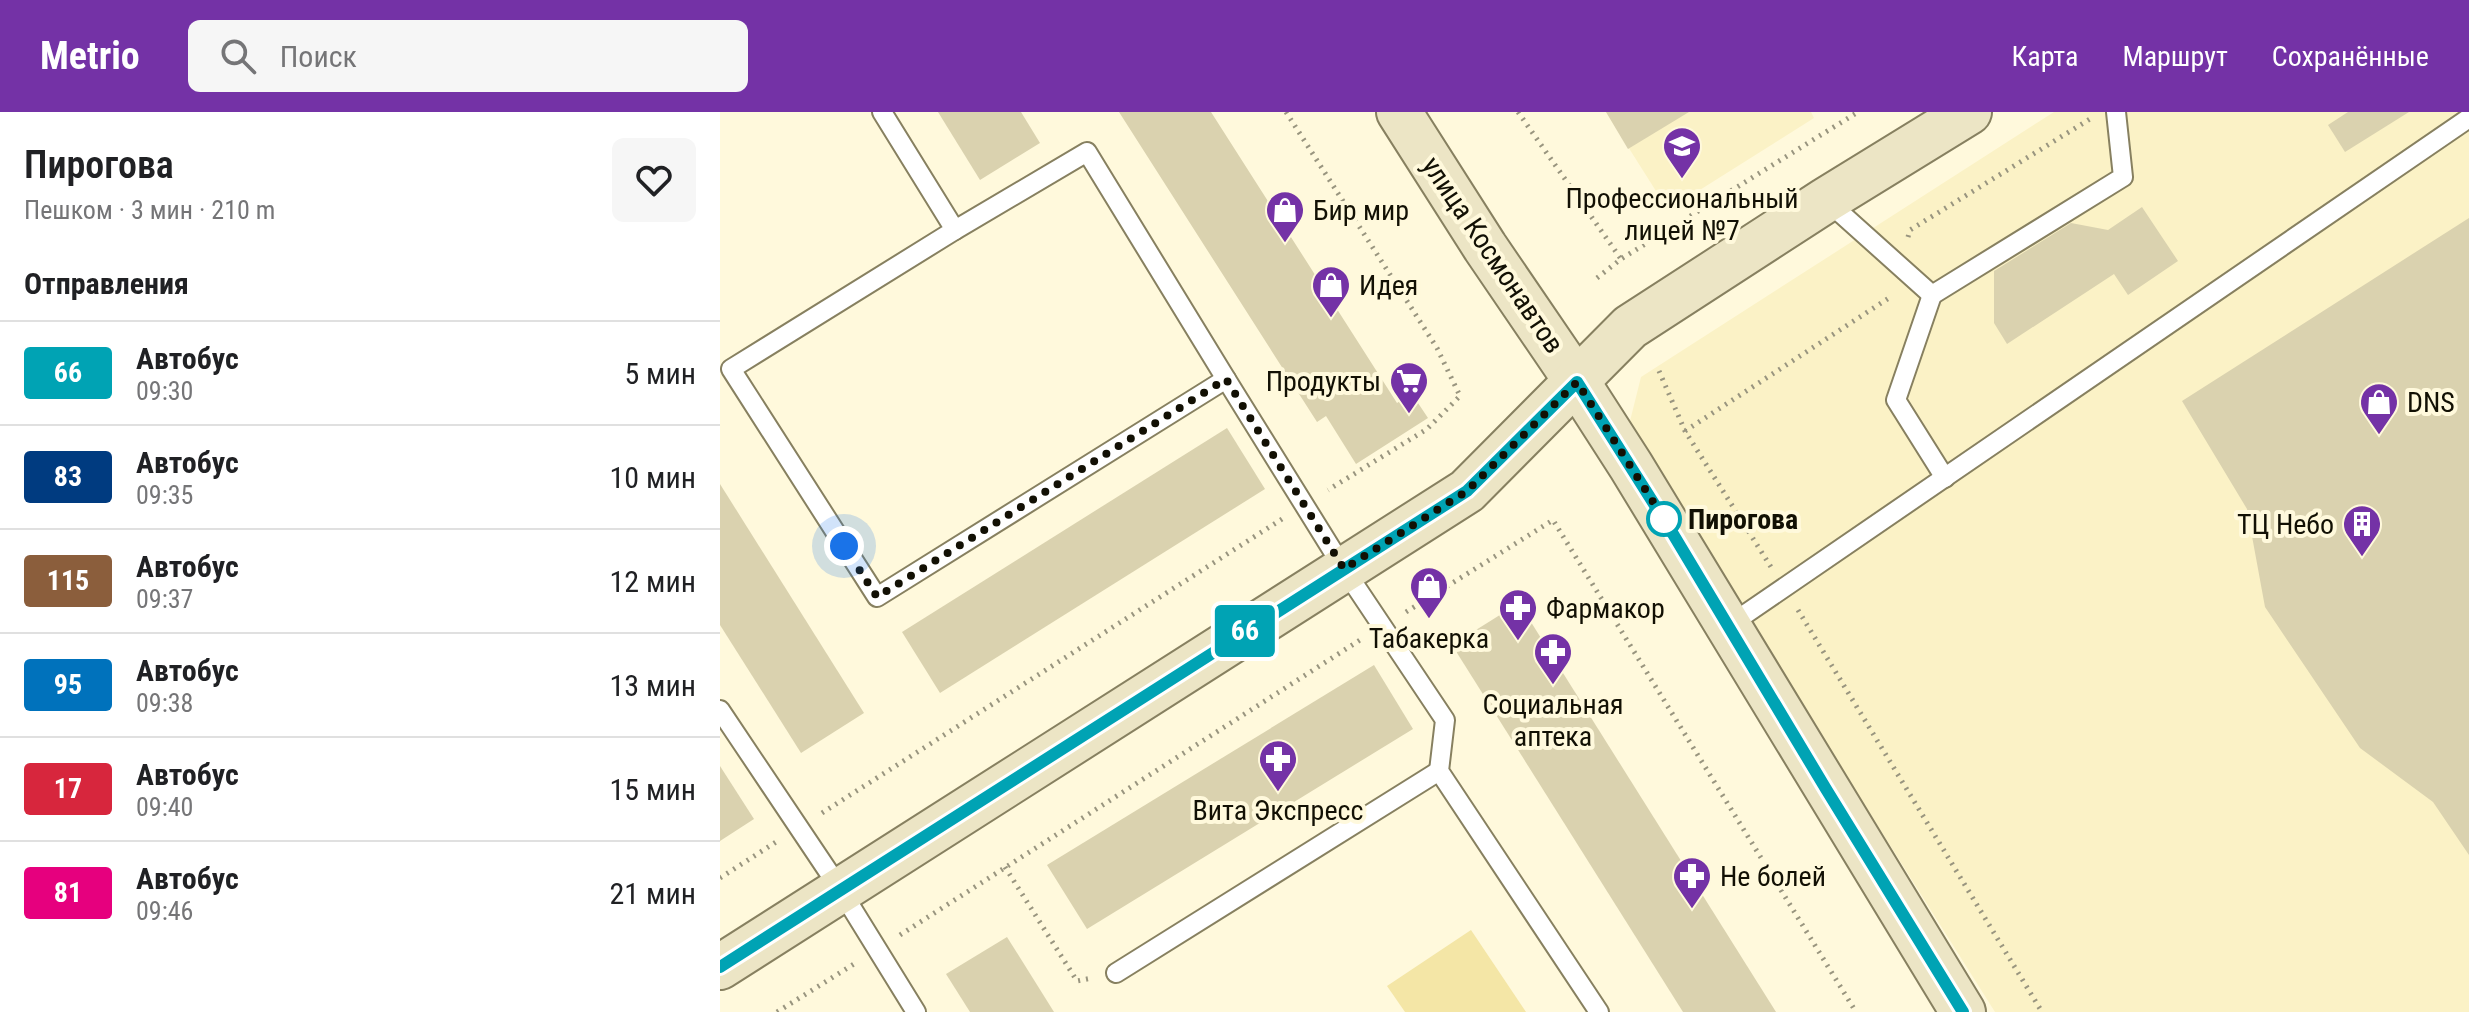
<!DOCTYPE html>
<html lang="ru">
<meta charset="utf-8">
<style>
body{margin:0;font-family:"Roboto Condensed",sans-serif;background:#f6f6f6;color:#202124;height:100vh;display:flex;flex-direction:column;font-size:30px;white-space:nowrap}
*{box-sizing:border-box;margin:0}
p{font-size:26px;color:#757577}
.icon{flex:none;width:44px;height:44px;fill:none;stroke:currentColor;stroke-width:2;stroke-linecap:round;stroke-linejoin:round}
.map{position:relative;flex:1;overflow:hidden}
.side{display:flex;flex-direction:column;background:#fff;width:720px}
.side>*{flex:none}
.badge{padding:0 16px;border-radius:6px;font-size:28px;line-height:52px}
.you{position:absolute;width:40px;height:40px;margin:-20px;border:6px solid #fff;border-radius:50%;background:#1a73e8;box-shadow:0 0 0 12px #1a73e833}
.map>.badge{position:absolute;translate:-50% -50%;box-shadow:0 0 0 4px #fff}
h2{padding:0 24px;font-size:30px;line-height:72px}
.round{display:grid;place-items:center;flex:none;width:84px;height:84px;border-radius:12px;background:#f6f6f6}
.overview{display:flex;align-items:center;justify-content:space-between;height:136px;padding:0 24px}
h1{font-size:38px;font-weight:600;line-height:60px}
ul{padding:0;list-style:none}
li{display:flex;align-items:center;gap:24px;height:104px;padding:0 24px;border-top:2px solid #e0e0e0}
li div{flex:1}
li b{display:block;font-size:30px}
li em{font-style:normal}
li .badge{min-width:88px;font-weight:700;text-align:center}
header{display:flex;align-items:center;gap:48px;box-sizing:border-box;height:112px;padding:0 40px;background:#7432a6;color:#fff}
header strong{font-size:38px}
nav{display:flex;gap:44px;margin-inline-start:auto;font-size:28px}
.search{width:560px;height:72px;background:#f6f6f6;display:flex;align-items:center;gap:20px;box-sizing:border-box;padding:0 28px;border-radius:12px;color:#757577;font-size:30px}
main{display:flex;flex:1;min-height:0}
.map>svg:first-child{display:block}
</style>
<header>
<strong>Metrio</strong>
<div class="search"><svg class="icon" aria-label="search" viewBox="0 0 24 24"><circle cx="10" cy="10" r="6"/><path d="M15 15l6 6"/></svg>Поиск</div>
<nav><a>Карта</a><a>Маршрут</a><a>Сохранённые</a></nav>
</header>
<main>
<section class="side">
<div class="overview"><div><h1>Пирогова</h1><p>Пешком · 3 мин · 210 m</p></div><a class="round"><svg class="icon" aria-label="heart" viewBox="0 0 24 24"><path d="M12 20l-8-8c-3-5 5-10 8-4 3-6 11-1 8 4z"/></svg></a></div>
<h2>Отправления</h2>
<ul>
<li><span class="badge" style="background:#00a3b4;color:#fff">66</span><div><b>Автобус</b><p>09:30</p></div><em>5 мин</em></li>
<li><span class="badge" style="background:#003b80;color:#fff">83</span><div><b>Автобус</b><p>09:35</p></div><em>10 мин</em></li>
<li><span class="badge" style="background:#8b5e3c;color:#fff">115</span><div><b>Автобус</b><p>09:37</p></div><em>12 мин</em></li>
<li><span class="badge" style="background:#0072bc;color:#fff">95</span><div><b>Автобус</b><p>09:38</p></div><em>13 мин</em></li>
<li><span class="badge" style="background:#d7263d;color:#fff">17</span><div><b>Автобус</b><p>09:40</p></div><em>15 мин</em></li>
<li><span class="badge" style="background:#e6007e;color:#fff">81</span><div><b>Автобус</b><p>09:46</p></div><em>21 мин</em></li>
</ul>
</section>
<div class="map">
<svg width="1749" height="900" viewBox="0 0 1749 900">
<rect width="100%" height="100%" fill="#fff9dc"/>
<g fill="#fbf2c6">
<path d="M886,0H1091L1094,6L948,98Z"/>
<path d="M1334,0H1749V900H1275L908,317L921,265Z"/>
</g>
<path fill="#f4e6a6" d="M751,818L806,900H685L667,874Z"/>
<g fill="#dad2af">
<path d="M218,0H301L320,31L260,68Z"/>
<path d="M399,0H491L677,291L692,282L708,306L636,352L606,304L597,310Z"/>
<path d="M886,0H969L908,37Z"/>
<path d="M1628,0H1689L1625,40L1608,13Z"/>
<path d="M1422,95L1458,149L1408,183L1394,162L1287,232L1274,211V159L1351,111L1388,118Z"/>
<path d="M1749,106V743L1713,690L1640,636L1545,495L1527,397L1462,289Z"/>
<path d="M507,316L545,377L220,581L182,520Z"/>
<path d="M0,372L144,601L81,641L0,513Z"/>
<path d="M799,491L1056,900H963L732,533Z"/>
<path d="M654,553L693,617L367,817L327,753Z"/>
<path d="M0,654L34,707L0,729Z"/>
<path d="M287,825L334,900H250L226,862Z"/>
</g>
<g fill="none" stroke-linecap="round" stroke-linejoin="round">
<defs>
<g id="lane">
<path d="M162,0L235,118L11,257L157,485L506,267L624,457L725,608L719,659L879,900"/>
<path d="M1106,88L1212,183L1403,65L1396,0"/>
<path d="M235,118L367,40L506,267"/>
<path d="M1212,183L1176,288L1225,366"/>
<path d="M1008,514L1749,6"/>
<path d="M0,598L120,777L196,900"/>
<path d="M396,861L719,659"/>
</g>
<g id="secondary">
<path d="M679,0L765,135L857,270L911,354L1243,900"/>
<path d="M0,855L747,379L910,215L1106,88L1249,0"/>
</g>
</defs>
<use href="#lane" stroke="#878060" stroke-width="22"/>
<use href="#secondary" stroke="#878060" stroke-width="48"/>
<g stroke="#99957f" stroke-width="5" stroke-dasharray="2 6" stroke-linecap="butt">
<path d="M566,0L717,236L740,284L707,317L608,378"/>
<path d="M798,0L901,147"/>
<path d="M1188,125L1190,118L1370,7"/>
<path d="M877,166L901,147L1138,0"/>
<path d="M939,259L965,319L1051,455"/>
<path d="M965,319L1172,184"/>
<path d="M1078,498L1322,900"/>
<path d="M686,500L833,408L1136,900"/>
<path d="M102,701L562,407"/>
<path d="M285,755L357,869L372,866"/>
<path d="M0,766L56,730"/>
<path d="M180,823L640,528"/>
<path d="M57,900L134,852"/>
</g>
<use href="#lane" stroke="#fff" stroke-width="18"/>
<use href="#secondary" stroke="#ece5c5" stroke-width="44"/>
</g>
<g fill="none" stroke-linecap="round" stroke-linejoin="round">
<defs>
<path id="line" d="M0,855L747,379L857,270L953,422L1106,677L1243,900"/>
</defs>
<use href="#line" stroke="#fff" stroke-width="18"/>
<use href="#line" stroke="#00a3b4" stroke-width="12"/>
<path stroke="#121004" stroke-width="8" stroke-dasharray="0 14.4" d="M124,434L157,485L506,267L624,457L747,379L857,270L944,407"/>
</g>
<defs>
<symbol id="university-pin" viewBox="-11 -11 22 30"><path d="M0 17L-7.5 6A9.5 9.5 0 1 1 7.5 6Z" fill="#7432a6" stroke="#fff9dc"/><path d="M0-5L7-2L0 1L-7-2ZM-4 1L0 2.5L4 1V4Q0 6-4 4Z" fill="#fff"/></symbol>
<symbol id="shop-pin" viewBox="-11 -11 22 30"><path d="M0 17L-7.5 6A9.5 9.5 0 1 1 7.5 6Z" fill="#7432a6" stroke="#fff9dc"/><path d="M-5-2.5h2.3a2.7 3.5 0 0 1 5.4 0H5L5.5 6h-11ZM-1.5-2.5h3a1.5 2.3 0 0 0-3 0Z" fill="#fff"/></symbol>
<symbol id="supermarket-pin" viewBox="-11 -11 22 30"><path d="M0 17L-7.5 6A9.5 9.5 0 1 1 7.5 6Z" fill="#7432a6" stroke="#fff9dc"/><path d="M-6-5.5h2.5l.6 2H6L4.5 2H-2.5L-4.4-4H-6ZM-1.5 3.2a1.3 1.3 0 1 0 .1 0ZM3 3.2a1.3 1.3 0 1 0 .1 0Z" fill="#fff"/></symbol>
<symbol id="building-pin" viewBox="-11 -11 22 30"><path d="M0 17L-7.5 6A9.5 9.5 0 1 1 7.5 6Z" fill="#7432a6" stroke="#fff9dc"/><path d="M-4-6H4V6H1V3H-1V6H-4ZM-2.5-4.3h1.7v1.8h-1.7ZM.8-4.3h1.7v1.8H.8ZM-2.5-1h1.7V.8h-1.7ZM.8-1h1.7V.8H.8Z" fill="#fff"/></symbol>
<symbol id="pharmacy-pin" viewBox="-11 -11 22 30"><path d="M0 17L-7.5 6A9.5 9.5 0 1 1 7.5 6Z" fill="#7432a6" stroke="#fff9dc"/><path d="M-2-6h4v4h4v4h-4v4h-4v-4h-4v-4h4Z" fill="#fff"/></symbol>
</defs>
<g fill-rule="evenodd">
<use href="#university-pin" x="940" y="12" width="44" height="60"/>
<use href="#shop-pin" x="543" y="76" width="44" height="60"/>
<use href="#shop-pin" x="589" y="151" width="44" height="60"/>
<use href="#supermarket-pin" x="667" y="247" width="44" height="60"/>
<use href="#shop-pin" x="1637" y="268" width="44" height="60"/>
<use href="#building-pin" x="1620" y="390" width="44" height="60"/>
<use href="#shop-pin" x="687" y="452" width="44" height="60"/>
<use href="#pharmacy-pin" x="776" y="474" width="44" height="60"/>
<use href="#pharmacy-pin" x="811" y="518" width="44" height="60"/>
<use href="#pharmacy-pin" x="536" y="625" width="44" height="60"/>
<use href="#pharmacy-pin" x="950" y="742" width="44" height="60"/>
</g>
<circle fill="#fff" stroke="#00a3b4" stroke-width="4" cx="944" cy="407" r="16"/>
<g text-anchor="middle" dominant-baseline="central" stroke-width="8" stroke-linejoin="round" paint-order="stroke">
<g font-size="28" fill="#121004" stroke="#fff9dc" text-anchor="start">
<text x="962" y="86" text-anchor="middle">Профессиональный<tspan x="962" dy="32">лицей №7</tspan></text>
<text x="593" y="98">Бир мир</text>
<text x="639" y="173">Идея</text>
<text x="661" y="269" text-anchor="end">Продукты</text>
<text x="1687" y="290">DNS</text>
<text x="1614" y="412" text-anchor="end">ТЦ Небо</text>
<text x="826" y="496">Фармакор</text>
<text x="709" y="526" text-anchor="middle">Табакерка</text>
<text x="833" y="592" text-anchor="middle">Социальная<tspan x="833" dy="32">аптека</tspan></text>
<text x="558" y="698" text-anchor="middle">Вита Экспресс</text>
<text x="1000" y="764">Не болей</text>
</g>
<g font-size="28" fill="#121004" stroke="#fff9dc">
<text transform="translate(773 143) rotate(56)">улица Космонавтов</text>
</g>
<g font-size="28" font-weight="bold" fill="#121004" stroke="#fff9dc" text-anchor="start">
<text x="968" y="407">Пирогова</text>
</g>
</g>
</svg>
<div class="you" style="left:124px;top:434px"></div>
<b class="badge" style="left:525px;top:519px;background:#00a3b4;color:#fff">66</b>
</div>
</main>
